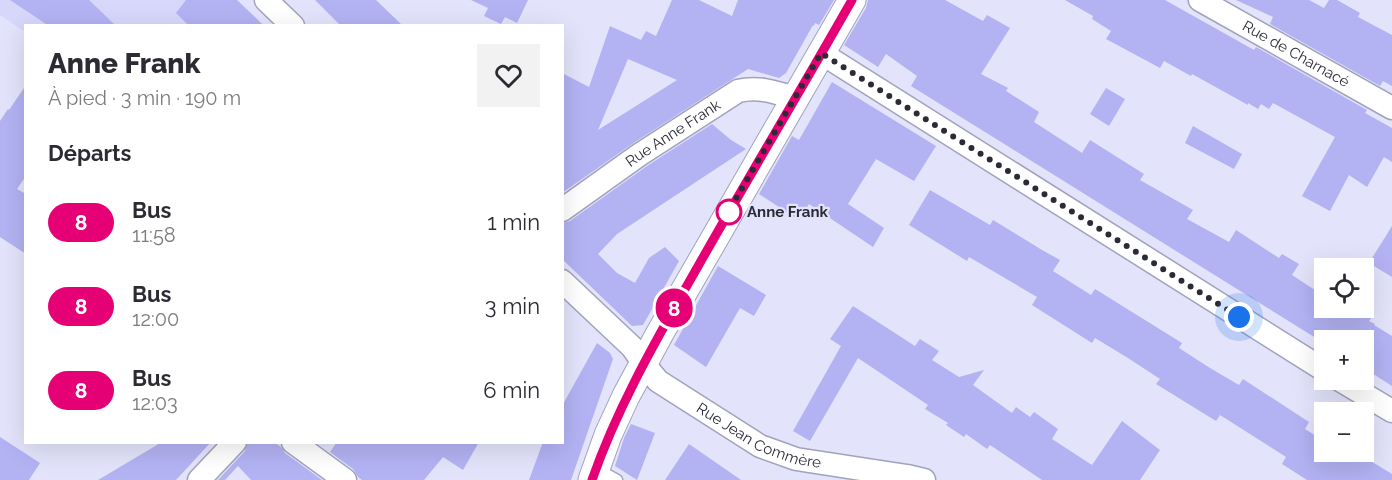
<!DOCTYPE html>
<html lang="fr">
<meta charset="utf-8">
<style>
body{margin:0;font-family:Raleway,sans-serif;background:#f2f2f3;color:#2b2b33;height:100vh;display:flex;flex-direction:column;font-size:22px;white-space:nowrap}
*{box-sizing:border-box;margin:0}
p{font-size:20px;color:#7c7c81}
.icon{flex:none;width:33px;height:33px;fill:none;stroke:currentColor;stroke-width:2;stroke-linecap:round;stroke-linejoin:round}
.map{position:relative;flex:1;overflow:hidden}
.drawer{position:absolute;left:24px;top:24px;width:540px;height:420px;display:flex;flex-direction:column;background:#fff;border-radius:0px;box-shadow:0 6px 24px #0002}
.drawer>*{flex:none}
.badge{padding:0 12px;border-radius:20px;font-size:21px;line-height:39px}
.controls{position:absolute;left:1314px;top:258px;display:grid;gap:12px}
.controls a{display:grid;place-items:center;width:60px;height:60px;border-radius:0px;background:#fff;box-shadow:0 6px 24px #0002;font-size:30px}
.you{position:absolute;width:30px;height:30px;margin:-15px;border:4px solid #fff;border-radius:50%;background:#1a73e8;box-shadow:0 0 0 9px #1a73e833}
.map>.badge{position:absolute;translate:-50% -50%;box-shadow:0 0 0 3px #fff}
h2{padding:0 24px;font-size:22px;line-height:54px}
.round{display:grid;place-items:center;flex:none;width:63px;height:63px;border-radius:0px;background:#f2f2f3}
.head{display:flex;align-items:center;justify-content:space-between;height:102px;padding:0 24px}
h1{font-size:28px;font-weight:800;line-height:45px}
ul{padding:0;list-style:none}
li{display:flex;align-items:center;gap:18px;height:84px;padding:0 24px}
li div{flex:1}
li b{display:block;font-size:22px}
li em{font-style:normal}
li .badge{min-width:66px;font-weight:700;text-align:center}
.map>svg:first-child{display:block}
</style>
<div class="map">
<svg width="1392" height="480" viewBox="0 0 1392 480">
<rect width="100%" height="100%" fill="#e3e3fb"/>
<path fill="#d6d7fb" d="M0,0H237L264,25L26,26L25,32L0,15Z"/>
<g fill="#b3b2f3" fill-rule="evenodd">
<path d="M10,0H89L116,26H49Z"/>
<path d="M186,0H237L264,26H189L176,13Z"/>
<path d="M315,0H376L403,26H341Z"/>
<path d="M471,0H528L517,23L505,17L501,24L484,16L488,8Z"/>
<path d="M672,0H699L732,16L738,0H834L819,25L815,23L814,26L813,25L786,73L779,78L748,69L632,144L562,193V73L589,87L610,26L641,40L646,31L656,36ZM628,59L677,80L598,130Z"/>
<path d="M868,0H945L983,21L987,15L1010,28L981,74L1008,88L1006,91L1039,112L1034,122L1082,153L1090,140L1144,174L1140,180L1193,210L1187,219L1229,242L1236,230L1279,258L1282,254L1299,264L1292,275L1324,296V308H1360L1373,316L1369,321L1375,324L1374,325L1392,336V386L1364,368V340H1319L911,86L917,76L886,54L878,67L844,45L866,8Z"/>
<path d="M1065,0H1165L1254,50L1256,47L1367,110L1365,113L1392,128V162L1384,157L1367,187L1349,175L1330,211L1302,196L1335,137L1273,103L1269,109L1261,104L1258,109L1248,103V105L1192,74L1191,76L1164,61L1160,68L1106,39L1111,31L1092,19L1093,16Z"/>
<path d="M1236,0H1309L1324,8L1329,0H1337L1360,13L1358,17L1392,35V86L1383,81L1380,86L1270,24L1273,17Z"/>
<path d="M832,82L936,146L914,181L876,159L848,204L884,228L873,247L809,204L799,220L759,194L792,136L799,140Z"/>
<path d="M26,85V176L17,189L26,194V254L0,237V121L8,109L9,110Z"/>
<path d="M1106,88L1125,99L1109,126L1090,114Z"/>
<path d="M712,124L731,140L746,149L617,234L598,254L617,273L635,283L649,258L665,247L679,261L643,325L632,326L562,259V223L570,221L647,166Z"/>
<path d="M1193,126L1242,154L1234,169L1185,143Z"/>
<path d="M930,190L990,225L993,220L1042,250L1060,260L1053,271L1091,295L1095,289L1182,343L1179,348L1210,368L1239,385L1243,379L1309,422L1305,429L1324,441V452H1356L1392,474V480H1307L1282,464L1286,457L1220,415L1216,421L1156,384L1160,379L1128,358L1095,338L1092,343L1032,305L1037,297L969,257L967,261L909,225Z"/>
<path d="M1392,226V277L1369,263Z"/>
<path d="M718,266L766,295L754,316L740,308L706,367L674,345Z"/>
<path d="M853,306L915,346L920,339L939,351L932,360L959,377L984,370L973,385L1012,413L1016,407L1030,417L1034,412L1058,429L1052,439L1092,465L1122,421L1160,450L1140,480H1042L990,445L987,449L966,434L964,437L946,425L948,423L925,409L928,405L858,358L810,441L793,431L841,346L830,339Z"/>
<path d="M597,343L610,353L613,359L571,480H529L543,442H562V406Z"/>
<path d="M631,424L655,433L637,480L615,466L624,438Z"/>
<path d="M0,437L40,463L29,480H0Z"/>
<path d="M162,442H211L176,480H98Z"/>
<path d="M248,442H274L281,447L285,453L322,480H251L238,466L225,480H218L245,451Z"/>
<path d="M337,442H479L463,470L443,457L424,480H362L358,477L353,469L330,452Z"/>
<path d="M689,444L741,480H665Z"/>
</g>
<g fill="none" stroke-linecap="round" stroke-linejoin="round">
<defs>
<path id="service" d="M597,469L617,480"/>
<g id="minor">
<path d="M266,0L293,26"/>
<path id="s1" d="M1200,0L1392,108"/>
<path d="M821,53L1324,370"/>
<path id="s2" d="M562,210L639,155L738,91C758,86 775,92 795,98"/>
<path id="s3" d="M562,281L632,347L644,364L658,381L760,446L796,459L907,476L924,480"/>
<path d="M1340,380L1392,411"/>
<path d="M293,442L345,480"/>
<path d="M199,480L235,442"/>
</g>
<path id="tertiary" d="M592,480L608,435L626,396L660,333L852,0"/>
</defs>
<use href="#service" stroke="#a1a2bd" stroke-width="13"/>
<use href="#minor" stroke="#a1a2bd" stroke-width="25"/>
<use href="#tertiary" stroke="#a1a2bd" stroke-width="29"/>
<use href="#service" stroke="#fff" stroke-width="10"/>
<use href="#minor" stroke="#fff" stroke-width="22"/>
<use href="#tertiary" stroke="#fff" stroke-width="27"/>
</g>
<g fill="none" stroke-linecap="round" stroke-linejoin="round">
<defs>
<path id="line" d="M592,480C618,405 658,337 697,268C748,178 801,90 852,0"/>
</defs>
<use href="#line" stroke="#fff" stroke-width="14"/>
<use href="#line" stroke="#e50076" stroke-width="9"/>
<path stroke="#2b2b36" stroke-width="6" stroke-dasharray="0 10.8" d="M729,212L727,214L821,53L1239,317"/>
</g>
<circle fill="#fff" stroke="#e50076" stroke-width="3" cx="729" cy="212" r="12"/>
<g text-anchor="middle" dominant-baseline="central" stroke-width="4.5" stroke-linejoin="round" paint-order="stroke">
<g font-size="15" fill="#2b2b36" stroke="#e3e3fb">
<text stroke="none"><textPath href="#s1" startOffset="110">Rue de Charnacé</textPath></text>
<text stroke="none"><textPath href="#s2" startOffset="135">Rue Anne Frank</textPath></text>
<text stroke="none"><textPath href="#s3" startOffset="255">Rue Jean Commère</textPath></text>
</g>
<g font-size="15" font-weight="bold" fill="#2b2b36" stroke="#e3e3fb" text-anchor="start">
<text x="747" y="212">Anne Frank</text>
</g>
</g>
</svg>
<div class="controls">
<a><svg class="icon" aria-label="locate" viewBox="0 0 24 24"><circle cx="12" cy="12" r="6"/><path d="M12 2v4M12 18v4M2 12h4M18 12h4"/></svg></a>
<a>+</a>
<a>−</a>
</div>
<div class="you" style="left:1239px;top:317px"></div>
<b class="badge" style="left:674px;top:308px;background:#e50076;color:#fff">8</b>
<section class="drawer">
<div class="head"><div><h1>Anne Frank</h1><p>À pied · 3 min · 190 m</p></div><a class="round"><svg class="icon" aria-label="heart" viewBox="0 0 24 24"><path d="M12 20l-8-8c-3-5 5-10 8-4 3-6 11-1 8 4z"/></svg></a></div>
<h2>Départs</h2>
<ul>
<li><span class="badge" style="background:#e50076;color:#fff">8</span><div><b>Bus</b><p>11:58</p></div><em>1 min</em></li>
<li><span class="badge" style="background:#e50076;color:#fff">8</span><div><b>Bus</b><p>12:00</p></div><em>3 min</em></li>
<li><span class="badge" style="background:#e50076;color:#fff">8</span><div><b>Bus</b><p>12:03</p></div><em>6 min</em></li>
</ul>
</section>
</div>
